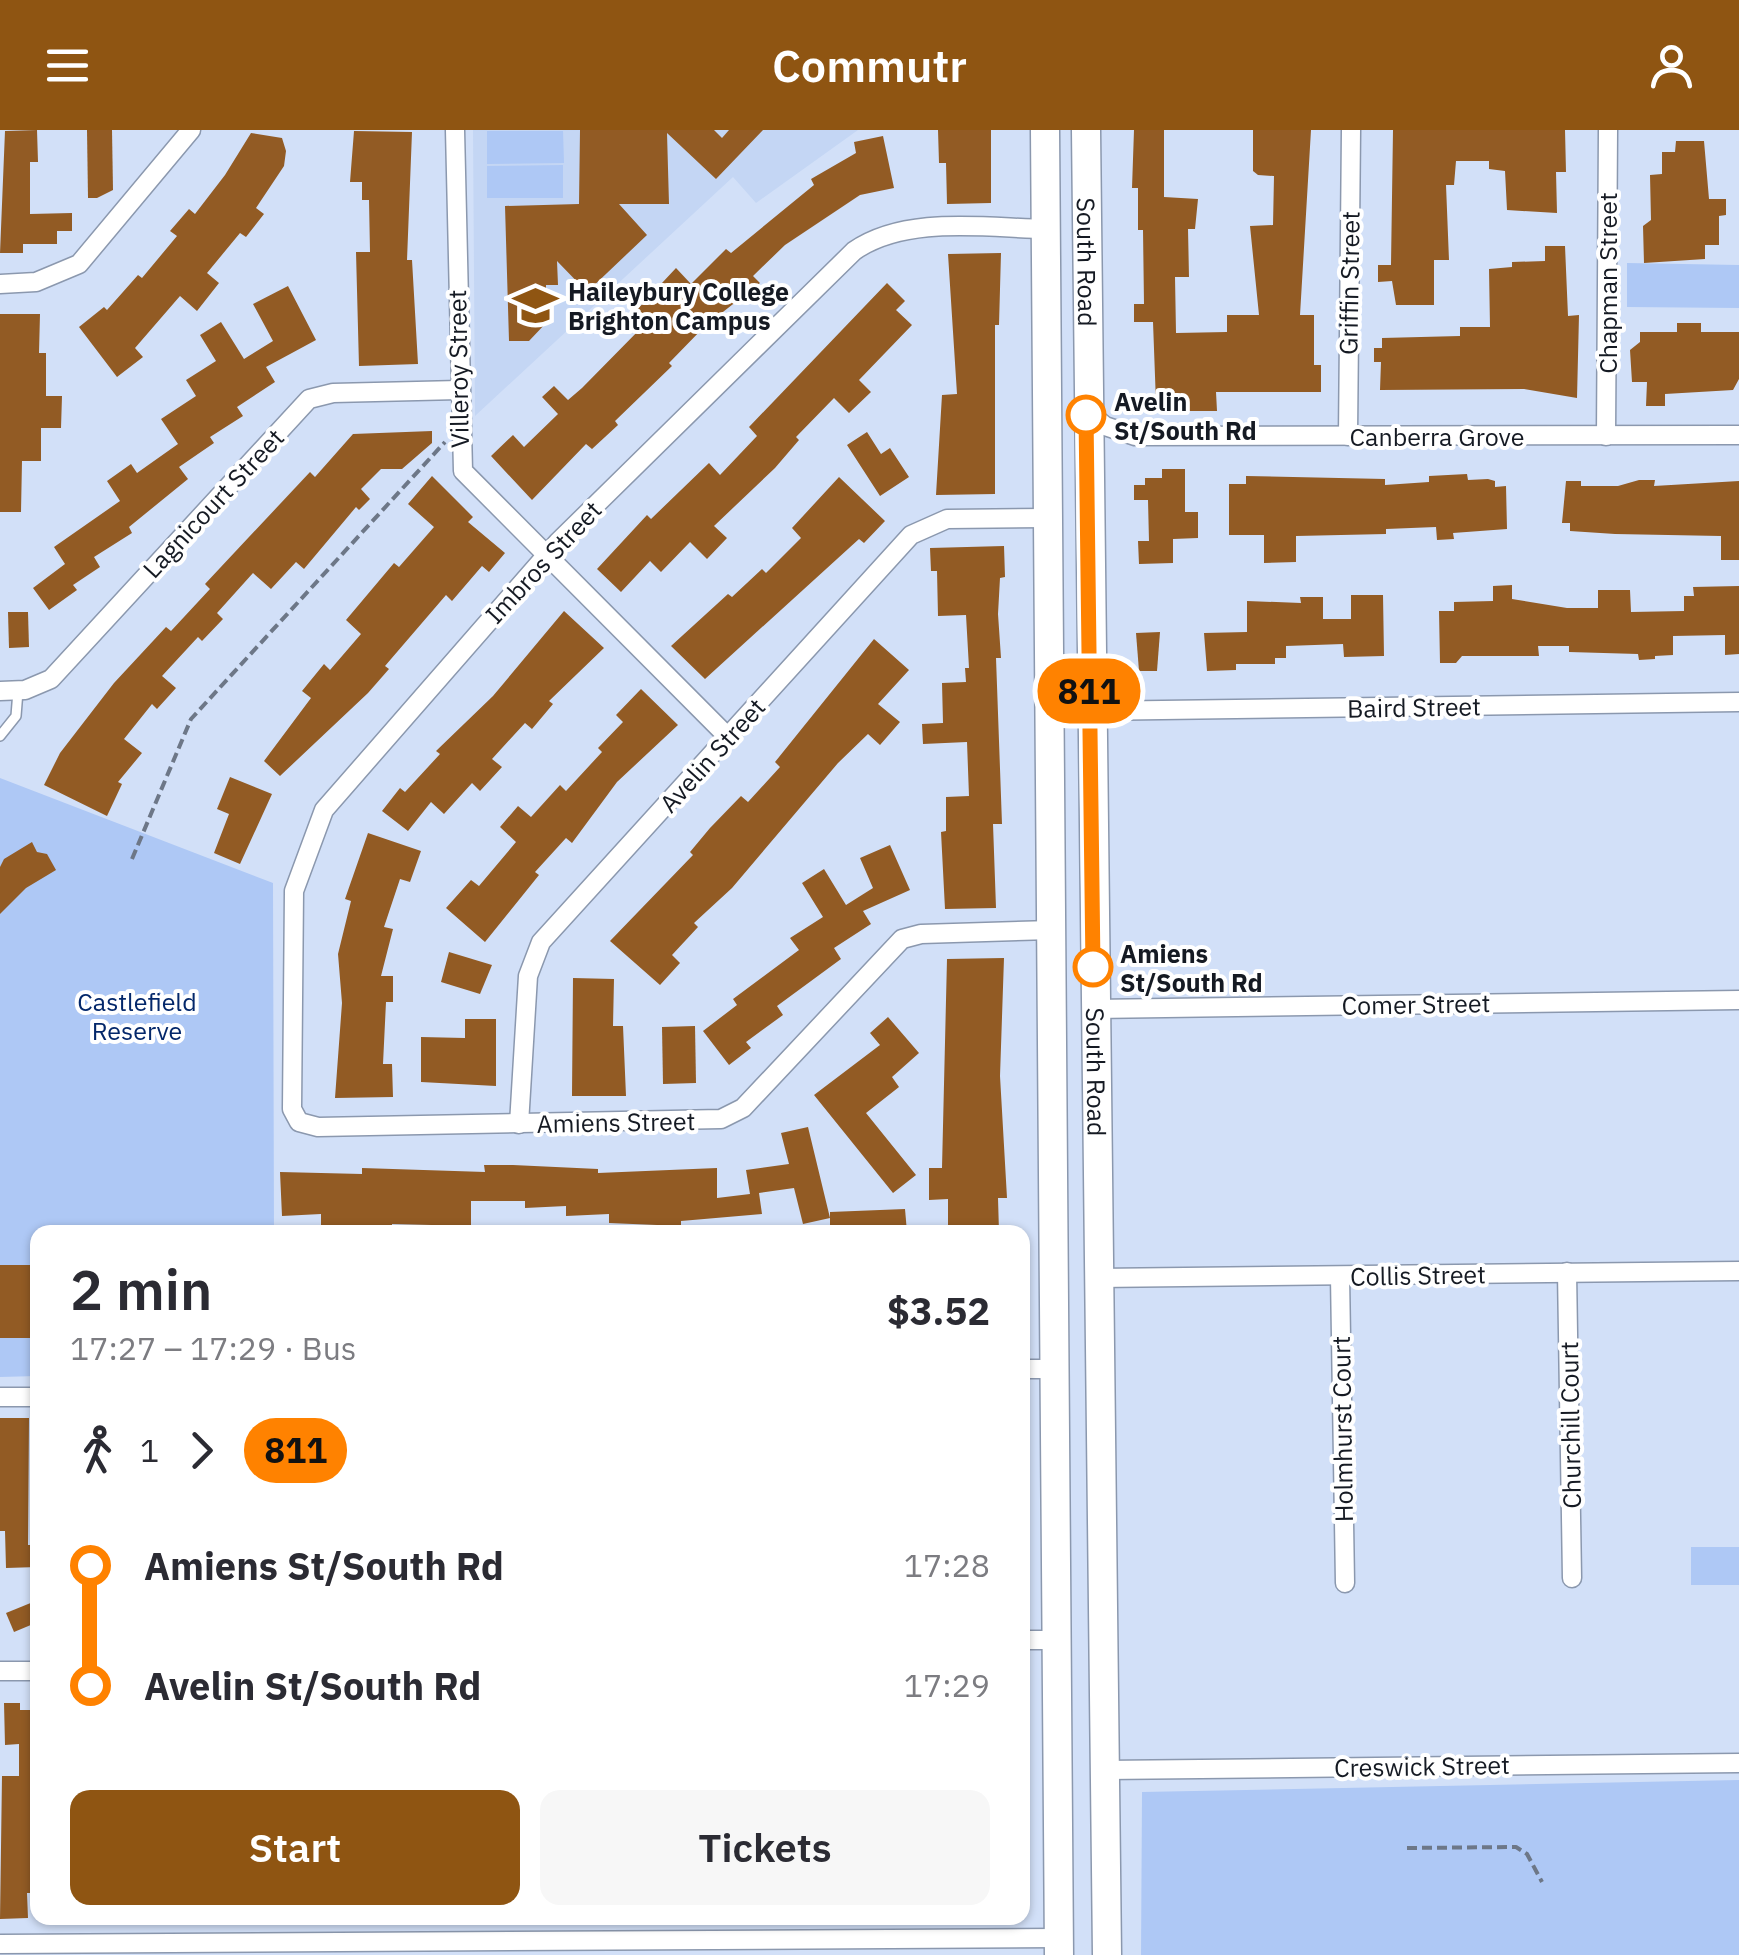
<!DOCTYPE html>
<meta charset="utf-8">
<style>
body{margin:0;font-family:"IBM Plex Sans",sans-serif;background:#f7f7f7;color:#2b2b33;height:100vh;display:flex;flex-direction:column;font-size:38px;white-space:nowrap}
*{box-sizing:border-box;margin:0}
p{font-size:32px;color:#7c7c81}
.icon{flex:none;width:55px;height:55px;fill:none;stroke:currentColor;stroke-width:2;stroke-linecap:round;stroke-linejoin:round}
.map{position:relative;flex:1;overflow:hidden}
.details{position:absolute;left:30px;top:1095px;width:1000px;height:700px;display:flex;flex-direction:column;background:#fff;border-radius:20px;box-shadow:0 2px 8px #0004}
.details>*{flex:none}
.badge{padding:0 20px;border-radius:32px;font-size:35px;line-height:65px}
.map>.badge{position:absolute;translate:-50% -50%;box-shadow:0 0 0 5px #fff}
.legs{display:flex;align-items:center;gap:15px;height:110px;padding:0 40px;font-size:32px}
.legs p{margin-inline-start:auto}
.head{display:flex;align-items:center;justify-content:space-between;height:170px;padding:0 40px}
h1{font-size:55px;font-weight:600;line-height:75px}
.action{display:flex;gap:20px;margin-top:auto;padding:20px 40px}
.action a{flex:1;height:115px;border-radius:20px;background:#8f5512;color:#fff;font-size:40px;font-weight:600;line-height:115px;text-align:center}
.action a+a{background:#f7f7f7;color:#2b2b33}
ul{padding:0 40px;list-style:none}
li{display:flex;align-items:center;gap:35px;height:120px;font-size:38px}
li i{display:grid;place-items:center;width:15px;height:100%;margin:0 12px;background:currentColor}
li i::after{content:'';width:25px;height:25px;margin:-12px;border:8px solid;border-radius:50%;background:#fff}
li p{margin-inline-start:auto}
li:first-child i{background:linear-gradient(#0000 50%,currentColor 0)}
li:last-child i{background:linear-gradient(currentColor 50%,#0000 0)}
header{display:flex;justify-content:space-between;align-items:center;height:130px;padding:0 40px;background:#8f5512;color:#fff;font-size:45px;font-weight:600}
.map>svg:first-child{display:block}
</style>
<header><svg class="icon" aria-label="menu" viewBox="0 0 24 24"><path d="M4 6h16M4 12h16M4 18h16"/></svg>Commutr<svg class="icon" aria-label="person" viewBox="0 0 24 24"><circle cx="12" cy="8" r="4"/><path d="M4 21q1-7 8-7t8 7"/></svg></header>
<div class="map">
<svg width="1739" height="1825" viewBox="0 0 1739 1825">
<rect width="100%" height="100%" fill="#d2e0f8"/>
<path fill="#c4d6f4" d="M473,0H858L756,73L733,47L475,286Z"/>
<g fill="#aec8f5">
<path d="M487,1H563L564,33L487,34Z"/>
<path d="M563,35V68H487V36Z"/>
<path d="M1627,133L1739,135V178L1627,177Z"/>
<path d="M0,648L273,753L274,1102H38L37,1246L0,1247Z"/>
<rect x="1691" y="1417" width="48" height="38"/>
<path d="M1739,1650V1825H1141L1142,1662Z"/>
</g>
<g fill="#925b24">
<path d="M37,0L38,32H30V84L72,83V101H57V114H23V123H0L5,1Z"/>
<path d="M87,0H112L113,60L97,68H88Z"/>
<path d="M580,0H714L722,8L729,0H763L716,49L667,3L669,74H619L647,105L587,162L557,131L558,155H546V193L529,211H509L505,76L579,74Z"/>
<path d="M938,0H991V73L947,74L946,33H939Z"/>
<path d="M1134,0H1164V67L1198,69L1195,99H1188L1189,147H1175L1176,203L1227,202V185H1259L1250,96L1273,95L1274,46L1258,45L1253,41V0H1311L1300,185H1314V235H1321V262H1216L1217,281H1165V273H1156L1153,192H1134V174H1144L1143,100H1138V58H1132Z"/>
<path d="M1393,0H1565L1566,42H1556L1557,83L1507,80L1505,41L1489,39V31H1456L1454,55H1446L1449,130H1434V175H1396L1392,151L1378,152V135H1391Z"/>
<path d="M354,1L412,2L407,130H412L418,234L359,236L356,122H370L369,70H362V52H350Z"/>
<path d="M251,3L282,8L286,21L284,36L256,78L264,84L246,107L240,103L207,143L219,153L197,181L180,166L135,218L143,227L117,247L79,197L104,177L107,180L138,145L142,148L177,106L170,101L189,79L195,84L225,45Z"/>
<path d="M883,6L894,58L860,65L785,115L753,146L760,153L705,196L669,233L672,236L615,291L618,295L592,319L586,314L532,370L491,326L513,305L524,317L558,284L542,267L554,256L568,270L582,258L644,195L633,184L676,138L691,154L726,119L731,123L814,55L811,49L856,23L854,12Z"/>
<path d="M1676,11H1704L1709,69H1726V85L1719,86V115H1705V129L1644,133L1643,96L1651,90L1650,45L1662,44V22H1675Z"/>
<path d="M1545,116H1565L1568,186L1579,185L1577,268L1524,259L1380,260L1381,232H1374V218H1382V208L1460,206V197H1490L1489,139L1512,137V132L1545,131Z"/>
<path d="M1001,123L999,195H995V364L936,365L942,265L957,264L948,124Z"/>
<path d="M887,153L905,171L896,180L912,195L859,250L871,262L849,283L834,268L796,307L799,310L775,338L714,396L727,408L707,429L690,412L661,442L650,431L621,462L597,439L647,385L651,389L709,333L720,345L757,306L749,297Z"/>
<path d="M288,156L316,210L266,237L275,252L237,277L243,286L210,307L214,313L179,337L188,349L129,397L132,403L94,427L100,437L73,455L77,460L49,480L33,458L65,434L54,417L120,371L107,351L131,334L137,343L178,314L161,289L196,266L186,250L216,231L200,205L221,192L244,229L273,211L253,174Z"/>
<path d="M0,184H40L39,223H46V266H62L61,298H41V331H22L21,382H0Z"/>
<path d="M1677,193H1701V202H1739V249L1733,260L1665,264V276H1646L1647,252H1632L1630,220L1640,212V202H1677Z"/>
<path d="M432,301V313L402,339H381L361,359L370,369L359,380L356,377L304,439L296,432L271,459L253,443L217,483L223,489L202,511L198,507L162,546L176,558L157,579L152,574L124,609L142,623L118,652L122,654L107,686L44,655L60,623L114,553L166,497L171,501L210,459L205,454L310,342L315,347L353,304Z"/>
<path d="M867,302L881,324L890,318L909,347L880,366L847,315Z"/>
<path d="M1162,339H1185V382H1198V408L1173,409V433L1139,434L1138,411H1149L1148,370H1134V355H1145V348H1162Z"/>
<path d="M1467,344L1468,350L1488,349L1495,351V357L1506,356L1507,399L1453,403L1454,409L1437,410L1436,397L1386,399V404L1296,406V432L1264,433V405H1229V354H1246V346L1385,349V355L1429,352V346Z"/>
<path d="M432,346L473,387L468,392L505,423L489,442L482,436L452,471L446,465L385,536L389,539L368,563L280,646L264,631L311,568L302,561L324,534L330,540L361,504L346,490L394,433L399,437L434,397L408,374Z"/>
<path d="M839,347L885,391L864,413L859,409L705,549L671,516L728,464L732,467L762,439L766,443L801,408L792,398Z"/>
<path d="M1639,350H1655L1654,356L1739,351V430H1721V406L1615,404L1570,401V393H1562L1566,351H1581V356H1618Z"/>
<path d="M1004,416L1005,447L1000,448L998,484L1001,528H996L1002,694H993L996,778L945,779L941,702L946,701V667L969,666L967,612L923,614L922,594L943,593L942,553L966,552L965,538H969L966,485L938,486L937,441H931L930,418Z"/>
<path d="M1512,455V469L1567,478H1598V460H1630L1631,482L1684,481V466H1694L1693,457L1739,456V524L1725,525V505L1673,506V525L1655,526V529L1639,530L1638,524L1569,522V516H1538L1539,526H1462L1456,533H1440L1439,481H1454V472L1493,471V456Z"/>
<path d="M1351,465H1383L1384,526L1344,527L1343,514L1286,516V528H1275V534H1236V540L1207,541L1204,503L1247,502V471L1301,473L1300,467H1323V489H1351Z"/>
<path d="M564,481L604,518L549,571L553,574L532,599L525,593L492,629L502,637L480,661L472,653L444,684L431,672L408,701L382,681L400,658L405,662L440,624L436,621L493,566Z"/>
<path d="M8,482H28L29,517L9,518Z"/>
<path d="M1160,502L1157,541H1139L1136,503Z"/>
<path d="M874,509L909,540L878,574L900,592L880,615L868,604L838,633L732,758L694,793L698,797L672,825L680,833L660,855L610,811L693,725L690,722L710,698L741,666L748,672L780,637L775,632Z"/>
<path d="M641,559L678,595L617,652L572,713L566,708L535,742L539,745L485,812L446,778L471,750L479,756L516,712L500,697L518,676L531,687L560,655L566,661L602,622L598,618L623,592L616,585Z"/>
<path d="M230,647L272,664L240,734L214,723L229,684L217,679Z"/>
<path d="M368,703L421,721L410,752L400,749L384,797L393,799L381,846H393V872H386L383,934H392L393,967L335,968L342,873L338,824L351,771L345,769Z"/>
<path d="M32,712L37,722L47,724L56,740L26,758L0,784V737L4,729Z"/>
<path d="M890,715L910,760L863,781L871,794L834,818L841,829L777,876L783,885L746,912L751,918L729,935L703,901L737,875L733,869L799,820L790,808L823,787L802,753L824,739L846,775L873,758L860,728Z"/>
<path d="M449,822L492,835L480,864L441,852Z"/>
<path d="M1004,828L1000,946L1007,1068H998L999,1102H948V1069L929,1070V1038H942L947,829Z"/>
<path d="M573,848L614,849L613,896H623L626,966H572Z"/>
<path d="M888,887L919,923L892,947L899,957L866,983L916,1045L893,1063L814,965L880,915L870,903Z"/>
<path d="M465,889H496V956L421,952V907L465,908Z"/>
<path d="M695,896L696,953L663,954L662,897Z"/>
<path d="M808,997L830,1088L803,1094L794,1058L759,1063L762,1084L681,1091V1096L609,1093V1084L566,1086V1076L525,1078V1071H471V1096L392,1094V1102L321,1101V1084L282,1086L280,1042L362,1044V1038L485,1042L484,1035H513L598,1039V1043L717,1038V1068L750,1064L746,1040L789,1034L781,1003Z"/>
<path d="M905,1079L907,1102H830V1082Z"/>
<path d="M0,1135H30L31,1208H0Z"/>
<path d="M0,1288H29L28,1415H38V1437L6,1438L5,1401H0Z"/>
<path d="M38,1470V1492L14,1502L6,1483Z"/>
<path d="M4,1573H20V1580H38V1763H27L28,1788L0,1789L2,1646H19V1614L5,1615Z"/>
</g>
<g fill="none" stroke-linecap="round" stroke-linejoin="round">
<defs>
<path id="service" d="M0,606L16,586L18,561"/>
<g id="minor">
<path d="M455,0L463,341L728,607"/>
<path d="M1046,99C985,98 906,85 854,121L558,412L324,680L294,761L292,979L299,992L318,997L721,989L743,978L902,809L921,804L1052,800"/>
<path d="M0,154L36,152L79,134L191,0"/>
<path d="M1087,281L1105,296L1135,306L1739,305"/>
<path d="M1348,306L1351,0"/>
<path d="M1606,306L1608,0"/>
<path d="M0,561L25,560L51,549L309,269L333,263L459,260"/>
<path d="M1089,581L1739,572"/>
<path d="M1094,879L1739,870"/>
<path d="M519,994L528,846L541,812L911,405L947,389L1048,388"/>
<path d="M1567,1142L1572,1448"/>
<path d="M1340,1146L1345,1453"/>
<path d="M1098,1148L1739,1141"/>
<path d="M1022,1239H1055"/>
<path d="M0,1267H38"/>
<path d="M1022,1510H1058"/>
<path d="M0,1541H38"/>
<path d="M1105,1640L1739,1633"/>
<path d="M0,1814L1059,1808"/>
</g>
<g id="primary">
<path d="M1045,0L1059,1825"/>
<path id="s1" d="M1086,0L1107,1825"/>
</g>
</defs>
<use href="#service" stroke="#8b98ae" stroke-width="12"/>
<use href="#minor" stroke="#8b98ae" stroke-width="21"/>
<use href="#primary" stroke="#8b98ae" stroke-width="31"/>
<g stroke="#6d7787" stroke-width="4" stroke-dasharray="10 5" stroke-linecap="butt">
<path d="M132,729L191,589L445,312"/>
<path d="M1407,1718L1516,1717L1527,1724L1542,1752"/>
</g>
<use href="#service" stroke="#fff" stroke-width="9"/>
<use href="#minor" stroke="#fff" stroke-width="18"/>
<use href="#primary" stroke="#fff" stroke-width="28"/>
</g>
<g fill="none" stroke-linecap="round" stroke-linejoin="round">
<defs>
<path id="line-1" d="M1086,285L1093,837"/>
</defs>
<use href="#line-1" stroke="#fff" stroke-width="22"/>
<use href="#line-1" stroke="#ff8200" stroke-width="15"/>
</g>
<defs>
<symbol id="school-bare" viewBox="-9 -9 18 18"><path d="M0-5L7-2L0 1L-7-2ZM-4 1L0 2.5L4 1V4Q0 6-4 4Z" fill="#8f5512" stroke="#fff" stroke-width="2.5" paint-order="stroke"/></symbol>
</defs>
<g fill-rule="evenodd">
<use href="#school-bare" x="504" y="144" width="63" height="63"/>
</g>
<g fill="#fff" stroke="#ff8200" stroke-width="5">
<circle cx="1086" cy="285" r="18"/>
<circle cx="1093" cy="837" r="18"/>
</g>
<g text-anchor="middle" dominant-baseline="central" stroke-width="8" stroke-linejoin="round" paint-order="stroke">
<g font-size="25" fill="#151a23" stroke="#fff">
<text stroke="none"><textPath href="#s1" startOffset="132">South Road</textPath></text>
<text transform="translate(1349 153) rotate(-89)">Griffin Street</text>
<text transform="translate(1607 153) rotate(-90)">Chapman Street</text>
<text transform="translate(458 239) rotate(-91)">Villeroy Street</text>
<text x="1437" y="306">Canberra Grove</text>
<text transform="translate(213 373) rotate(-47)">Lagnicourt Street</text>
<text transform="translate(543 432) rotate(-47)">Imbros Street</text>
<text transform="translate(1414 577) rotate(-1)">Baird Street</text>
<text transform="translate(712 625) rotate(-48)">Avelin Street</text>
<text transform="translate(1416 874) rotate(-1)">Comer Street</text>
<text stroke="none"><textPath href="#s1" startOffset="942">South Road</textPath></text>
<text transform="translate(616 992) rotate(-1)">Amiens Street</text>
<text transform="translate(1418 1145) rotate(-1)">Collis Street</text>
<text transform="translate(1570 1295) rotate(-91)">Churchill Court</text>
<text transform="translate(1342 1299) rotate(-91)">Holmhurst Court</text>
<text transform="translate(1422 1636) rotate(-1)">Creswick Street</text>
</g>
<g font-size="25" font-weight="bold" fill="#151a23" stroke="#fff" text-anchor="start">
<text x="568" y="161">Haileybury College<tspan x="568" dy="29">Brighton Campus</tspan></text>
</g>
<g font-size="25" font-weight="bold" fill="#151a23" stroke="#fff" text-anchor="start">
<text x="1114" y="271">Avelin<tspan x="1114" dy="29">St/South Rd</tspan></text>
<text x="1120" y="823">Amiens<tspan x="1120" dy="29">St/South Rd</tspan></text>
</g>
<g font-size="25" fill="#03276a" stroke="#fff">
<text x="137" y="871">Castlefield<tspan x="137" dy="29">Reserve</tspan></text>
</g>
</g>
</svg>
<b class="badge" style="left:1089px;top:561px;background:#ff8200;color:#111">811</b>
<section class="details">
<div class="head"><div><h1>2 min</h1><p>17:27 – 17:29 · Bus</p></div><b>$3.52</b></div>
<div class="legs"><svg class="icon" aria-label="walk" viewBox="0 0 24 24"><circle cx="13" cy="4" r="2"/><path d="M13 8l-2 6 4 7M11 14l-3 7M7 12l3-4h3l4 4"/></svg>1<svg class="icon" aria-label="forward" viewBox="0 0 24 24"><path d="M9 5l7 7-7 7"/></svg><b class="badge" style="background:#ff8200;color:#111">811</b></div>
<ul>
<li><i style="color:#ff8200"></i><b>Amiens St/South Rd</b><p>17:28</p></li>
<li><i style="color:#ff8200"></i><b>Avelin St/South Rd</b><p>17:29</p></li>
</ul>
<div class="action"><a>Start</a><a>Tickets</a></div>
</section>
</div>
